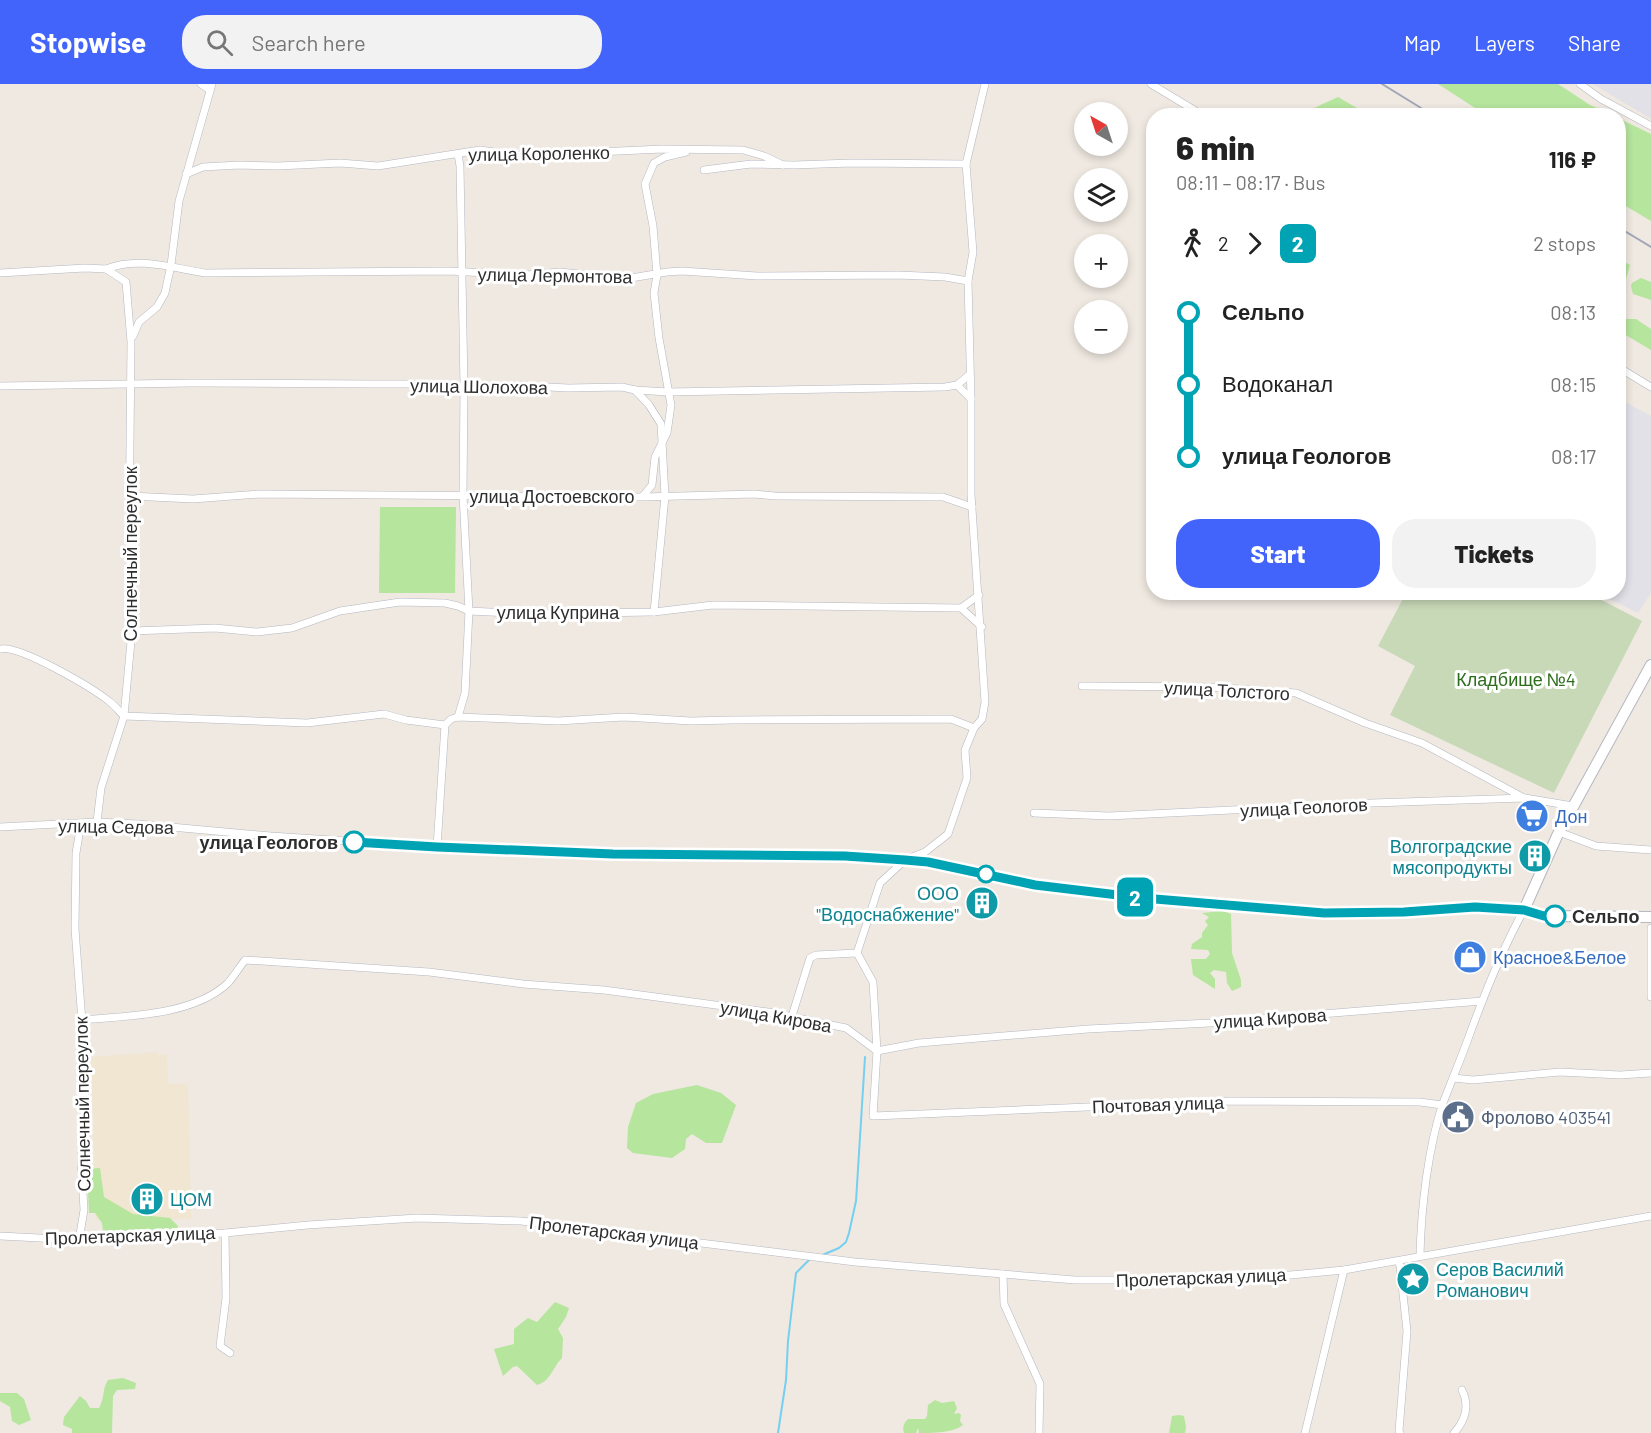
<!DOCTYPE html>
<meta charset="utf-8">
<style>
body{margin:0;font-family:Barlow,sans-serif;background:#f2f2f2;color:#222;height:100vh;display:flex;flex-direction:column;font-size:22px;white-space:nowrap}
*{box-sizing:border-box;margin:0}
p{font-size:20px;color:#767676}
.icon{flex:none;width:33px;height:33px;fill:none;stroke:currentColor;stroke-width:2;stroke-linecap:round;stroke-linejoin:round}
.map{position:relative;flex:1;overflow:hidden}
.panel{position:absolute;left:1146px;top:24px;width:480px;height:492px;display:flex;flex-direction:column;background:#fff;border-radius:24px;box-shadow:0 3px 9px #0003}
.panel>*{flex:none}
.badge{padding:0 12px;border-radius:9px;font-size:21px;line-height:39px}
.needle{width:39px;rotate:321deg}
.buttons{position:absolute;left:1074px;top:18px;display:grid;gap:12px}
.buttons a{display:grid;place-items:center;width:54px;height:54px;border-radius:50%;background:#fff;box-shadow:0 3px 9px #0003;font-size:30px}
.map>.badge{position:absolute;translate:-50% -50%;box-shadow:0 0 0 3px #fff}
.legs{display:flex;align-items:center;gap:9px;height:66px;padding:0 30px;font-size:20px}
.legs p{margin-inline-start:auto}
.head{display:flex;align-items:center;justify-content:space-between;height:102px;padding:0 30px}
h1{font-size:33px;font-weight:800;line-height:45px}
.cta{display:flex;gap:12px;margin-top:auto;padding:12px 30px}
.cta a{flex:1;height:69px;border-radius:24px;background:#4264fb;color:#fff;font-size:24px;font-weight:800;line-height:69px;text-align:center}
.cta a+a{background:#f2f2f2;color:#222}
ul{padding:0 30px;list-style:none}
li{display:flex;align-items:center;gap:21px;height:72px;font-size:22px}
li i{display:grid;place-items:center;width:9px;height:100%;margin:0 8px;background:currentColor}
li i::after{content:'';width:15px;height:15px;margin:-8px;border:4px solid;border-radius:50%;background:#fff}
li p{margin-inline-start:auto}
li:first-child i{background:linear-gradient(#0000 50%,currentColor 0)}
li:last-child i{background:linear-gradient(currentColor 50%,#0000 0)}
header{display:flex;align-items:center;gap:36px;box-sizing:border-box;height:84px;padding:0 30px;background:#4264fb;color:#fff}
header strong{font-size:28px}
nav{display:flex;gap:33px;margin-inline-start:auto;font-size:21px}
.search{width:420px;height:54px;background:#f2f2f2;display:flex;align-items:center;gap:15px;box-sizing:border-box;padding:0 21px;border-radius:24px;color:#767676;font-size:22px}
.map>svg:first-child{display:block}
</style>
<header>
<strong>Stopwise</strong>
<div class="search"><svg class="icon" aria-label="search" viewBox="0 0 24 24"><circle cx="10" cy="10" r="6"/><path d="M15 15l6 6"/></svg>Search here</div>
<nav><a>Map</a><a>Layers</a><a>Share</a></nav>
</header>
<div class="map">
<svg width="1651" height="1349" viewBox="0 0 1651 1349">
<rect width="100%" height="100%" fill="#efe9e1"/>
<g fill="#e3e1e8">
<path d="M1593,0H1651V35Z"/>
<path d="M1619,315L1651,332V509L1638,529L1597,509L1618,508Z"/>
</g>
<path fill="#f0e6d1" d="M157,968L158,971H167L168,1000H188L191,1135L96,1136L91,973Z"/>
<g fill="#b6e59e">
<path d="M1438,0H1558L1590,21L1614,31H1486Z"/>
<path d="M1338,13L1369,31H1301V30Z"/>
<path d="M1618,34L1651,50V137L1619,118Z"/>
<path d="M1619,175L1630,181L1619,220Z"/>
<path d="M1641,194L1651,198V216L1633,210L1631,202L1632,199Z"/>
<path d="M1626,235H1636L1651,245V266L1619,247V238Z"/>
<path d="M380,423H456L455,509H379Z"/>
<path d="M1223,827L1231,830L1232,869L1241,896V903L1232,907L1227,899L1226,888L1214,886L1210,889L1215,895V905L1193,891L1191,875H1206L1210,870L1208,866L1191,865L1192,860L1202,853V849L1208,841L1205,837L1209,833L1202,829Z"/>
<path d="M697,1001L721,1009L736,1021L722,1059H706L692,1050L686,1055L685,1065L672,1074L633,1069L627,1064L628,1043L636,1019L653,1010Z"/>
<path d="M100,1084L104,1113L133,1130L170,1134L178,1142L176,1147H103L102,1139L95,1129H89L87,1085Z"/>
<path d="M555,1218L569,1224L566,1233L558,1245L563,1254L562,1274C552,1284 551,1297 537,1301L517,1282L513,1283L503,1292L494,1265L514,1260V1245L528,1234L537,1238Z"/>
<path d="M123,1294L136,1299L135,1305L117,1306L113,1312L112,1349H72V1345L63,1341L64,1333L80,1312L86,1317L90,1324H99C105,1314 102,1305 108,1296Z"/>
<path d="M0,1309H17L24,1315L31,1336L19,1341L12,1337L10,1323L0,1317Z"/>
<path d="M935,1316L942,1319L954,1317L957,1324L954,1330L959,1329L961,1331L960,1337L963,1341C952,1349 934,1349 919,1349L918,1344L916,1349H904C902,1343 904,1339 908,1335H925L927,1332L928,1321Z"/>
<path d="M1179,1331L1184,1332L1186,1343L1185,1349H1169L1172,1332Z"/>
</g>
<path fill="#c8d9b8" d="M1406,509H1588L1642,537L1554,709L1390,631L1415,582L1378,562Z"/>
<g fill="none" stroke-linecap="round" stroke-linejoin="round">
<g stroke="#75cff0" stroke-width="2">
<path d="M820,1172L839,1164L846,1158L849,1149L856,1117L865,973"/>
<path d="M778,1349L786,1296L788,1257L796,1189L809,1176"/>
</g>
<defs>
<g id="street">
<path d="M201,0L210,6"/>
<path d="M1151,0L1204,32"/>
<path d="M1580,0L1601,15L1651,42"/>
<path d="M458,70L460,82L464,303L463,411L469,527L465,609L458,633"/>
<path d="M704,86L751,80L794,81L852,79L966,80"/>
<path d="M186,90L203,83L239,81L278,82L340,79L378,82L480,66L514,71H531L663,65L743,66L764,72L783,81"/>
<path d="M106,185C137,172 173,184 205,189L449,187L526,191L560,188L625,195L667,188L682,187L757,192L898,191L945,193L968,197"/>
<path d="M0,189L85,184L106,185L126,198L131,258L129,459L132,547L124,632L101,704L97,738"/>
<path d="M133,252L139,238L157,223L165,209L171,181L179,117L212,0"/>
<path d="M1618,283L1651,303"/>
<path d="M0,302L192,299L370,300H443L464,303L510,301L568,304L622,303L635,306L668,308L945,303L957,301"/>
<path d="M635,306L649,321L661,340L665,412L654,528"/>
<path d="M971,315L968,197L973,168L966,80L985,0"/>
<path d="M130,412L193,415L259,410L643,413L755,410L775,412L943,413L972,423"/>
<path d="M643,412L652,401L655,373L667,349L671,321L659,254L654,209L657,191L653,142L645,100L654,79L665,73L686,68"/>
<path d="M961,524L979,511"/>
<path d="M132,547L215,544L257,548L292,544L340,527L400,518L445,519L458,522L469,527L528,530L654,528L713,521L961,524L982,543"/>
<path d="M0,565C19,560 94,605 110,618C115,622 119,627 124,632L307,639L384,630L406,636L445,641"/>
<path d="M1082,602L1211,603L1296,609L1365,639L1422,659L1524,714"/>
<path d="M1034,729L1109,732L1372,719L1525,714L1573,722"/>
<path d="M0,743L97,738L138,740L271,752L437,763L613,770L845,773L928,779L1035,801L1143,814L1324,829L1404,828L1475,823L1524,826C1501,867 1484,911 1468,955C1460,977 1451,998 1443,1019C1428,1063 1421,1125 1420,1172"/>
<path d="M1559,748L1596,762L1651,766"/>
<path d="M437,763L445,641L451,635L458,633L558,637L624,633L691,637L732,636L951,635L974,644"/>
<path d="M1651,844V913"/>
<path d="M857,869L873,898L877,967L873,1032L1229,1017L1420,1018L1442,1021"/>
<path d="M792,932L810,874L816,871L857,869L880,799L905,776L925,768L948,750L967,694L965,666L974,644L982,635L985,618L971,410V315L957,301L969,291"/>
<path d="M81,936C126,932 193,932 228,899C234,892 239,884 245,876L429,888L523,900L604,906L768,928L846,944L877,967L919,959L1088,945L1210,939L1482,917"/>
<path d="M1453,994L1473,996L1560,988L1620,991L1651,989"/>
<path d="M225,1149L226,1214L220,1262L230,1269"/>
<path d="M0,1152L79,1156L225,1149L308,1141L417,1134L521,1137L855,1178L1075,1196H1160L1258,1194L1344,1186L1651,1132"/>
<path d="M79,1156L84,1126L81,1075L85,1027V977L75,845L76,769L81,739"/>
<path d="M1398,1177L1400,1182L1407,1247L1399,1347L1400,1349"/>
<path d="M1003,1190L1004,1220L1040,1300L1039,1349"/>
<path d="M1305,1349L1344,1186"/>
<path d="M1454,1349C1465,1337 1470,1322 1462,1306"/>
</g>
<path id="secondary" d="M1651,581L1557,752L1524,826L1544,832L1651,833"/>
</defs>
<use href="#street" stroke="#b4b7c1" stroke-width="8"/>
<use href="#secondary" stroke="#b4b7c1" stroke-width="12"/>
<use href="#street" stroke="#fff" stroke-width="7"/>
<use href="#secondary" stroke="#fff" stroke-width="10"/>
<g stroke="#a3a6b8" stroke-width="2">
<path d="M1382,0L1434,32"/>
<path d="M1618,143L1651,163"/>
</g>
</g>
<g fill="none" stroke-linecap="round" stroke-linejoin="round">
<defs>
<path id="line-1" d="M354,758L437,763L613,770L845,772L905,776L928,778L1035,801L1143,814L1324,829L1404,828L1475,823L1524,826L1544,832H1555"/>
</defs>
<use href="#line-1" stroke="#fff" stroke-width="14"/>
<use href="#line-1" stroke="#00a3b4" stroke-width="9"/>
</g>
<defs>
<symbol id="supermarket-disc" viewBox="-11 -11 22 22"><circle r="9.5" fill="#3f7fe0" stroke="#fff"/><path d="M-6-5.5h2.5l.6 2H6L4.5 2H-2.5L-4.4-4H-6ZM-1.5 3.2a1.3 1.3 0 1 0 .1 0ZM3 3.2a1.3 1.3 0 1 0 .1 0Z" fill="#fff"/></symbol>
<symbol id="building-disc" viewBox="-11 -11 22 22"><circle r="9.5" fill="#0f9aa8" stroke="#fff"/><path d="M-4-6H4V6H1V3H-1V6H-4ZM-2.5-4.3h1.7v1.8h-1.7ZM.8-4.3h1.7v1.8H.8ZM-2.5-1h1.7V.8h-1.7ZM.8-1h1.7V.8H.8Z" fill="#fff"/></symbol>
<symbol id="shop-disc" viewBox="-11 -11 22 22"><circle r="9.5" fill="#3f7fe0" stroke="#fff"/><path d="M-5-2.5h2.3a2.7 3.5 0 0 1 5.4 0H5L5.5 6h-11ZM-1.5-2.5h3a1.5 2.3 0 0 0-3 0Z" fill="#fff"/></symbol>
<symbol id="civic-disc" viewBox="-11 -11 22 22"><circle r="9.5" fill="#5c6f8a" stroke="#fff"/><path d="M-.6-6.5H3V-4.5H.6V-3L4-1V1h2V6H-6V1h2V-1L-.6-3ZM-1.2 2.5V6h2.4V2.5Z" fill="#fff"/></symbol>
<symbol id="sight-disc" viewBox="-11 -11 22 22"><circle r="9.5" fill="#0f9aa8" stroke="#fff"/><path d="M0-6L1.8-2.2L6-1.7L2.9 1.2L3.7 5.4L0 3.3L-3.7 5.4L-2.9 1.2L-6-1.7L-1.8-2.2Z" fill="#fff"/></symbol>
</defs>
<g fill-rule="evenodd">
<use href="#supermarket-disc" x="1513" y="713" width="38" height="38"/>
<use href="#building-disc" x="1516" y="753" width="38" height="38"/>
<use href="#building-disc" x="963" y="800" width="38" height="38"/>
<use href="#shop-disc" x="1451" y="854" width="38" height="38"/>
<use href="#civic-disc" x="1439" y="1014" width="38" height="38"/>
<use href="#building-disc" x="128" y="1096" width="38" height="38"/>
<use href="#sight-disc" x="1394" y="1176" width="38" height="38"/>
</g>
<g fill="#fff" stroke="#00a3b4" stroke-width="3">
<circle cx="354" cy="758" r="10"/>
<circle cx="986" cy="790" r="8"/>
<circle cx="1555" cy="832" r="10"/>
</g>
<g text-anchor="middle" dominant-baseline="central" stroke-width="6" stroke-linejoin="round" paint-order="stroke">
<g font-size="18" fill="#2e2e2e" stroke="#fff">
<text transform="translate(539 69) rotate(-1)">улица Короленко</text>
<text transform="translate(555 191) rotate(1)">улица Лермонтова</text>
<text transform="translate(479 302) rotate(1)">улица Шолохова</text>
<text x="552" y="412">улица Достоевского</text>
<text transform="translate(130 470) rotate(-90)">Солнечный переулок</text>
<text x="558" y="528">улица Куприна</text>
<text transform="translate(1227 606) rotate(3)">улица Толстого</text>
<text transform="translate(1304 723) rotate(-3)">улица Геологов</text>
<text transform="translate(116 742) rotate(1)">улица Седова</text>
<text transform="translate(776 932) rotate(10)">улица Кирова</text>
<text transform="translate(1270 934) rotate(-4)">улица Кирова</text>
<text transform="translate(82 1020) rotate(-91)">Солнечный переулок</text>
<text transform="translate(1158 1020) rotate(-2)">Почтовая улица</text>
<text transform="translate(614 1148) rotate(7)">Пролетарская улица</text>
<text transform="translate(130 1151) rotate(-2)">Пролетарская улица</text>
<text transform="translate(1201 1193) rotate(-2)">Пролетарская улица</text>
</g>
<g font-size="18" fill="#2c6e1b" stroke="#fff">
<text x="1516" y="595">Кладбище №4</text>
</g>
<g font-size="18" fill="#366cbe" stroke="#fff" text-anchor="start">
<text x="1555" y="732">Дон</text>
<text x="1493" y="873">Красное&amp;Белое</text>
</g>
<g font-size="18" font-weight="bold" fill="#2e2e2e" stroke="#fff" text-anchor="end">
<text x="338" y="758">улица Геологов</text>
<text x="1572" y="832" text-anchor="start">Сельпо</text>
</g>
<g font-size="18" fill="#0d838f" stroke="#fff" text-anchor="end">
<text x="1512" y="762">Волгоградские<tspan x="1512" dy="21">мясопродукты</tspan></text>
<text x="959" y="809">ООО<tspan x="959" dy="21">"Водоснабжение"</tspan></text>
<text x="170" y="1115" text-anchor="start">ЦОМ</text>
<text x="1436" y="1185" text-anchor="start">Серов Василий<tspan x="1436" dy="21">Романович</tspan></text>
</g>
<g font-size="18" fill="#4e5e75" stroke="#fff" text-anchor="start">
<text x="1481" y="1033">Фролово 403541</text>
</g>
</g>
</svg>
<div class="buttons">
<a><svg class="needle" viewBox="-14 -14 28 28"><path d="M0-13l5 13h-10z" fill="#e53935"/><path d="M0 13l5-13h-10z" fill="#767676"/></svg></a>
<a><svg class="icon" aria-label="layers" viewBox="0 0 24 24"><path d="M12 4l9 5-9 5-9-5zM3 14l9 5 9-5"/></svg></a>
<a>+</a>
<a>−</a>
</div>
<b class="badge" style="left:1135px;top:813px;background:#00a3b4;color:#fff">2</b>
<section class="panel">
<div class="head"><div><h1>6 min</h1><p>08:11 – 08:17 · Bus</p></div><b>116 ₽</b></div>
<div class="legs"><svg class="icon" aria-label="walk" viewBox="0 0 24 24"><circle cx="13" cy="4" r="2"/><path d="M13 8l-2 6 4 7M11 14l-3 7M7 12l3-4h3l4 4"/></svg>2<svg class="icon" aria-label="forward" viewBox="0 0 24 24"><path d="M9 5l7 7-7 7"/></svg><b class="badge" style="background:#00a3b4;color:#fff">2</b><p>2 stops</p></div>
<ul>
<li><i style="color:#00a3b4"></i><b>Сельпо</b><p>08:13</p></li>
<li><i style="color:#00a3b4"></i><span>Водоканал</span><p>08:15</p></li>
<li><i style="color:#00a3b4"></i><b>улица Геологов</b><p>08:17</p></li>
</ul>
<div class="cta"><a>Start</a><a>Tickets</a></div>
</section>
</div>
